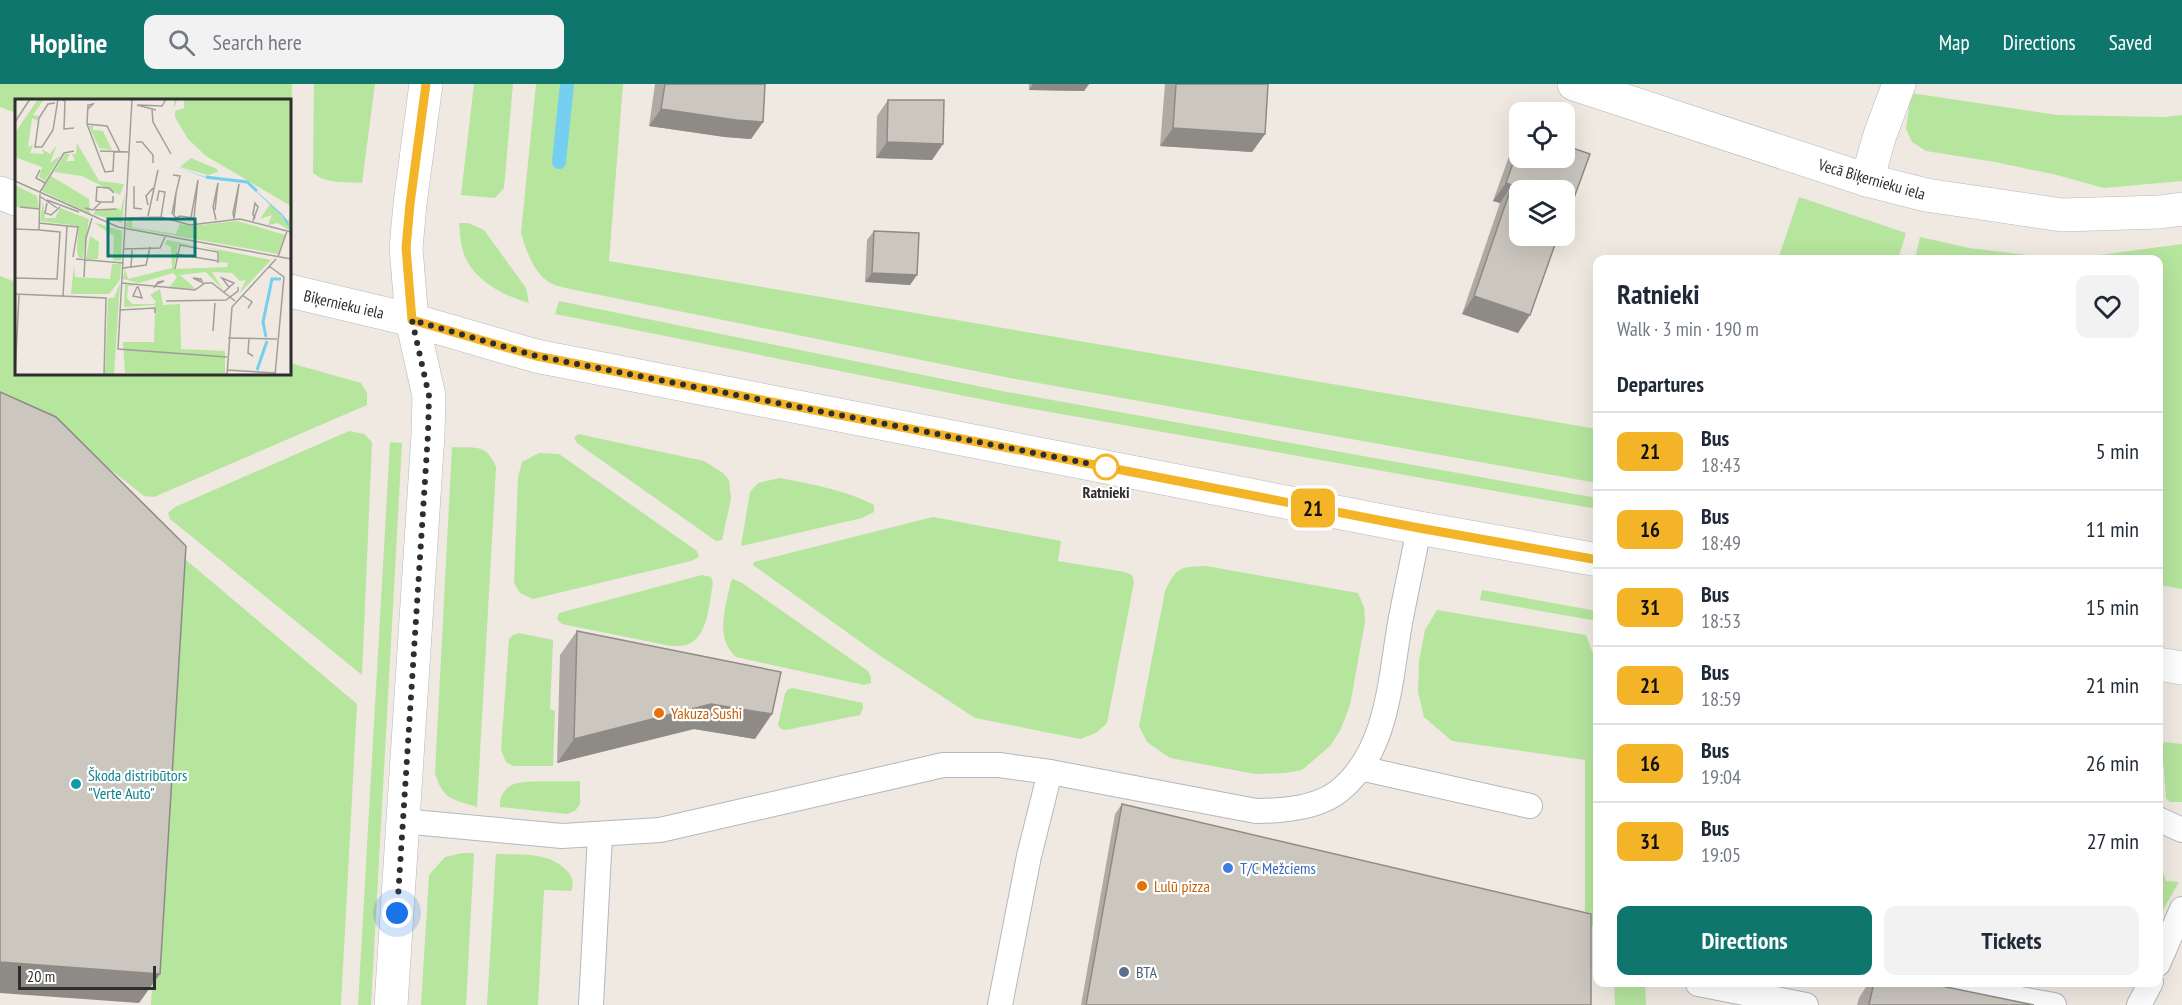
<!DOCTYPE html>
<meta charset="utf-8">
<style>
body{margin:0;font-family:"PT Sans Narrow",sans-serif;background:#f2f2f3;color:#1f2937;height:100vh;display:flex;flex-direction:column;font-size:22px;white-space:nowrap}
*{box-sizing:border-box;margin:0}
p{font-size:20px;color:#747a83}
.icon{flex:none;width:33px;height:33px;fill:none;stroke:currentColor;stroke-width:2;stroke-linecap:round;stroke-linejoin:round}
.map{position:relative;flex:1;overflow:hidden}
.panel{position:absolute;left:1593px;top:171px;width:570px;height:732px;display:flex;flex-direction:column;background:#fff;border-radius:12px;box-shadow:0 6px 24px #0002}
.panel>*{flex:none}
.badge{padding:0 12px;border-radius:9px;font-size:21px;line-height:39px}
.controls{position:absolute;left:1509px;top:18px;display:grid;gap:12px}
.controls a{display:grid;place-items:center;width:66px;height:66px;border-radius:12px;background:#fff;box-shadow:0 6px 24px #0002;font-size:30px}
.scale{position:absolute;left:18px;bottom:15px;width:138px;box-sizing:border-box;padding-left:6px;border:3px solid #2e2e2e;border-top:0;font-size:16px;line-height:21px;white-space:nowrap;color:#2e2e2e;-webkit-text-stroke:4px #fff;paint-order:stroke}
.you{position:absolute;width:30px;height:30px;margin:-15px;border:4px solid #fff;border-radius:50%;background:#1a73e8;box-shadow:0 0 0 9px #1a73e833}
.map>.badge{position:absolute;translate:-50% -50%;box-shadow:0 0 0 3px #fff}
h2{padding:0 24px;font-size:22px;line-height:54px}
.round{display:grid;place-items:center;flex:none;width:63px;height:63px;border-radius:12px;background:#f2f2f3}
.overview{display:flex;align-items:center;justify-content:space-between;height:102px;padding:0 24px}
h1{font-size:28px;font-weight:700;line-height:45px}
.action{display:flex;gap:12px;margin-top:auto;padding:12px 24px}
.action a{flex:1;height:69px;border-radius:12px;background:#0f766e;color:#fff;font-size:24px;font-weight:700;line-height:69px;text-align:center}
.action a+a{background:#f2f2f3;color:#1f2937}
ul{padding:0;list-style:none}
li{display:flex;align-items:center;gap:18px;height:78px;padding:0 24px;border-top:2px solid #e0e1e3}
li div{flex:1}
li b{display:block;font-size:22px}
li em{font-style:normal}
li .badge{min-width:66px;font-weight:700;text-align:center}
header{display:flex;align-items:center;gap:36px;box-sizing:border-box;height:84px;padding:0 30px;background:#0f766e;color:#fff}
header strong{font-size:28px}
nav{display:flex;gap:33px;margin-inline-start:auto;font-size:21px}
.search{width:420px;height:54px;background:#f2f2f3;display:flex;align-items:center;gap:15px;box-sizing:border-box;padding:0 21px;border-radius:12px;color:#747a83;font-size:22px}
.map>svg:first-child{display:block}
</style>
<header>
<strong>Hopline</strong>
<div class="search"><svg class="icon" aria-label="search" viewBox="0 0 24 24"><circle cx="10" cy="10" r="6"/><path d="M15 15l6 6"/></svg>Search here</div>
<nav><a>Map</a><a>Directions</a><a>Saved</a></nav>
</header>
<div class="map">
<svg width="2182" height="921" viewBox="0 0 2182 921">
<rect width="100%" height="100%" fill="#efe9e1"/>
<g fill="#b6e59e">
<path d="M0,0H292L290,72V16H16V29L0,23Z"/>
<path d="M314,0H375L362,99C344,98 327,100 313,89Z"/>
<path d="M474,0H513L504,104L495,114L461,111Z"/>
<path d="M536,0H623L609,177L1597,345V399L1010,294L570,205C562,203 552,201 546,196C533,186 525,164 521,149Z"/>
<path d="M1911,9L2057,31L2164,33L2182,31V97L2104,104L2057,91L1995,78L1926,67L1912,58L1906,45Z"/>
<path d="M1799,113L1906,149L1898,175H1778Z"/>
<path d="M459,139H468L484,146L526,204L529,219C501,211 468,193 462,163C460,156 460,147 459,139Z"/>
<path d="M1920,153L1969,164L2060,175H1915Z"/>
<path d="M2182,160V505L2159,501L2158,176L2070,175Z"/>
<path d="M0,192L16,198V290H290V279L361,299L367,309V321L154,413L144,412L52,339L0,315Z"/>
<path d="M559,217L1007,308L1597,414V425L1005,320L555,230Z"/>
<path d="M349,347L364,350L372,358L362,591L170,435L168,429L175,423Z"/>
<path d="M578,350L704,377L723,389L729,396L731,415L722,456L716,457L577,359L574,354Z"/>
<path d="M390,358L402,359L371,921H358Z"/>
<path d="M452,363C474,364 487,359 496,383L477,723C452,715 443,716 435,689Z"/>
<path d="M539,369L559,370L697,467L699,473L691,477L533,515L520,509L514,499L518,393L522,378Z"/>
<path d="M780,394C811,400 846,406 874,421V428L862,434L741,462L750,408L758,399Z"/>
<path d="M933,433L1061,457L1058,477L1125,488L1132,491L1134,498L1107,639L1096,649L1080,655L975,634L876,569L753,481L754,478Z"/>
<path d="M179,470L357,620L341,921H151Z"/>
<path d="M1206,482L1358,509L1364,523L1365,538L1350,621L1340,647L1330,662L1302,686L1285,689L1255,690L1170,674L1147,658L1139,642L1165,507C1177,483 1179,483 1206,482Z"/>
<path d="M702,491L711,493L713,499C709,518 709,554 686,561C682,562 676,562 671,562L562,540L557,535L559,529Z"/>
<path d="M733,495L742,499L868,587L871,593V599L864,601L736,573C714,553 726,523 731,497Z"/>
<path d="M1482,506L1597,527V537L1480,516Z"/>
<path d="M1437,526L1586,551L1596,577L1593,842L1585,839V676L1452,657L1424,633L1418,608L1419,577L1425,546Z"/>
<path d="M519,549L553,556L550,625L555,627L553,682H513L506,678L501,666L509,555L513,551Z"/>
<path d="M792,604L863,619V624L860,631L786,646L781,645L778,641L785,610L787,606Z"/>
<path d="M2164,658L2182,660V718H2170L2166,714L2162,662Z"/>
<path d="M580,697V720L575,727L567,730L500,723C499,714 504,704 514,700C524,696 566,698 580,697Z"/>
<path d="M2159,760L2161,761L2160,778L2166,797L2179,798L2159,833Z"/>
<path d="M463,769H474L466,921H421L429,791L445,773Z"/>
<path d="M496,770C521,771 551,767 569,789C573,794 574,800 571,807L544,806L538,921H487Z"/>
<path d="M1614,899H1645L1646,921H1615Z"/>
</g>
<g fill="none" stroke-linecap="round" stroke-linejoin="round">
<path stroke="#75cff0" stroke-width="14" d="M559,78L567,0"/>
<defs>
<g id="service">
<path d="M1360,684L1530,722"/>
<path d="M2158,735L2182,746"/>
<path d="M402,737L562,752L660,746L943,681H999L1050,688L1256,727C1281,727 1318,724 1339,707C1388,668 1390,596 1400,539C1406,507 1413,476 1419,444"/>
<path d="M2158,880L2182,825"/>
<path d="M1924,898L2054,921"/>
<path d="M1698,900L1806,921"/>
<path d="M591,921L600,751"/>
<path d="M1000,921L1029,772L1050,688"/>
<path d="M2139,921L2151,898"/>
</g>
<g id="minor">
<path d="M1574,0L1867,96L1926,111L2062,131L2160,128L2182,125"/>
<path d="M1867,96L1880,51L1899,0"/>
<path d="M391,921L428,350L429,312L412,236"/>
</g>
<path id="tertiary" d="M412,236L406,164L410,120L426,0"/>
<g id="secondary">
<path d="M0,109L16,115"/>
<path d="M290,207L412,236L536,272L1419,444L1598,476"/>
<path d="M2158,580L2182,584"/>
</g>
</defs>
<use href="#service" stroke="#b4b7c1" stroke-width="26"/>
<use href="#minor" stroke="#b4b7c1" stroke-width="34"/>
<use href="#tertiary" stroke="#b4b7c1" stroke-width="34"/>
<use href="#secondary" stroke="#b4b7c1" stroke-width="34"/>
<use href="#service" stroke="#fff" stroke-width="24"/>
<use href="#minor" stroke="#fff" stroke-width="33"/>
<use href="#tertiary" stroke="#fff" stroke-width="33"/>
<use href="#secondary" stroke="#fff" stroke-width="33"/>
</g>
<g fill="#afaba4">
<path d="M655,0H765L763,38L751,55L725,53L649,42Z"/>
<path d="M1029,0H1089L1084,7L1029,6Z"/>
<path d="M1165,0H1268L1265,50L1252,68L1160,62Z"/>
<path d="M888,16L943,60L932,76L876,74L877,32Z"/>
<path d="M1520,53V74L1571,122L1566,129L1518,249L1462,230L1500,119L1493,117L1512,64Z"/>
<path d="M874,147L910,201L865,198L867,156Z"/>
<path d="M577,547L755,655L694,645L557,679L560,571Z"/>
<path d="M1122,720L1591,921H1081L1115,730Z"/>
<path d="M1869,898H1922L2034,921H1857L1859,914Z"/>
</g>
<g fill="#8e8b86">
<path d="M1033,0H1089L1084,7L1029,6Z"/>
<path d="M661,25L763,38L751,55L725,53L649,42Z"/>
<path d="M1173,44L1265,50L1252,68L1160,62Z"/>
<path d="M887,58L943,60L932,76L876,74Z"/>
<path d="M1506,99L1512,101L1500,119L1493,117Z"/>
<path d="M872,189L917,191L910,201L865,198Z"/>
<path d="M1474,212L1530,231L1518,249L1462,230Z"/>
<path d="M711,620L772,630L755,655L694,645L557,679L574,655Z"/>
<path d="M0,878L160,890L139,919L0,909Z"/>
</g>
<g fill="#cbc7bf" stroke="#8e8b86" stroke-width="1.5">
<path d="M665,0H765L763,38L736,36L661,25Z"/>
<path d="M1176,0H1268L1265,50L1173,44Z"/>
<path d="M888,16H944L943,60L887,58Z"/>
<path d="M1520,59V74H1564V61L1590,70L1571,122L1569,121L1564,134V106H1520V152H1558L1530,231L1474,212L1512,101L1506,99Z"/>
<path d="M874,147L919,149L917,191L872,189Z"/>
<path d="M0,308L56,333L186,462L160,890L0,878Z"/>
<path d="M577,547L781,588L772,630L711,620L574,655Z"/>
<path d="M1122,720L1591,830V921H1086Z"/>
<path d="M1874,898H1922L2034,921H1869Z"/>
</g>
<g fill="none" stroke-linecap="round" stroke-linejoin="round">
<defs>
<path id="line" d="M426,0L410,120L406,164L412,236L536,272L1419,444L1598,476"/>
</defs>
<use href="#line" stroke="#fff" stroke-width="14"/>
<use href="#line" stroke="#f4b427" stroke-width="9"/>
<path stroke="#2e2e2e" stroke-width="6" stroke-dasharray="0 10.8" d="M397,829L428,350L429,312L412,236L536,272L1117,385L1106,383"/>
</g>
<circle fill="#fff" stroke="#f4b427" stroke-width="3" cx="1106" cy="383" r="12"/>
<g fill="#e8710a" stroke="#fff" stroke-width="2">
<circle cx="659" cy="629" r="6"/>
<circle cx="1142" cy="802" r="6"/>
</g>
<circle fill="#0f9aa8" stroke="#fff" stroke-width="2" cx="76" cy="700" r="6"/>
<circle fill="#3f7fe0" stroke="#fff" stroke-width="2" cx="1228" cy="784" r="6"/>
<circle fill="#5c6f8a" stroke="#fff" stroke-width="2" cx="1124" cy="888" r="6"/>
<g text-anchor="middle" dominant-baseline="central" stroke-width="4.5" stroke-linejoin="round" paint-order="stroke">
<g font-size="16" fill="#2e2e2e" stroke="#fff">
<text transform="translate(1872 95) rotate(16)">Vecā Biķernieku iela</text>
<text transform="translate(344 220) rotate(13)">Biķernieku iela</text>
</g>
<g font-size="16" font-weight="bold" fill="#2e2e2e" stroke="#fff">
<text x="1106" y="408">Ratnieki</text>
</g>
<g font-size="16" fill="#c56008" stroke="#fff" text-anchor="start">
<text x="671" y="629">Yakuza Sushi</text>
<text x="1154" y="802">Lulū pizza</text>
</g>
<g font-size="16" fill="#0d838f" stroke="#fff" text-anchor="start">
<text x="88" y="691">Škoda distribūtors<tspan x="88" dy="18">"Verte Auto"</tspan></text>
</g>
<g font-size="16" fill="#366cbe" stroke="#fff" text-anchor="start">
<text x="1240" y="784">T/C Mežciems</text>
</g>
<g font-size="16" fill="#4e5e75" stroke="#fff" text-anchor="start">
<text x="1136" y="888">BTA</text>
</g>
</g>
<g transform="translate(15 15)">
<rect width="276" height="276" fill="#efe9e1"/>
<path d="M23,0H29L18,16L24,17L22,22L17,19L13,48L18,46L15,54L29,55L27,50L35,55L42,46L35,64L46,56L30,82L24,78L27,68L0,58V34ZM159,0H276V107L191,57L173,40L160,18V12L169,9V1H162L159,9ZM78,26V31L88,32L97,51L84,49L74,27ZM62,44L84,82L109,85L105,96L67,77L39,73L50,55H55L51,62H60L57,55H61ZM176,59L202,70L203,73L193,76L165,68ZM36,77L74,100L75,115L27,92ZM0,86L22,97L24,109L0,108ZM110,94L107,124L78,115L81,111L94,115L84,112L104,109L105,113ZM28,101L30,119H40L45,109L74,120L68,159H64L62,152L63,127L25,122ZM255,105L271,122L276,119L274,131L263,124L253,126L257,116L245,120ZM113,117L114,121L118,117L117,128L161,135L165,125L176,127L223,122L270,136L263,155L111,128ZM78,123L107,132L106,162L98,161L99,137ZM75,137L84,143L83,160H71ZM152,141L182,147L163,146L159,170L212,168L213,164L204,163V152L186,147L256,161L224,195L231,181L225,182L217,174L197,173L208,191L191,173L165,176L181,190L154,189L162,178L158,174L124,184L108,180L110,170L113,180L157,169L156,148L150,145ZM97,165H106L105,181L94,195H56L59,166L60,178L95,180ZM105,184L99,276H90L93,199H99ZM110,185L121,187H113L112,199L117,205H139L141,203L135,196L145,190L148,206L165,205L166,250L210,252V276L110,274L108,243H139L140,211V206L109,208Z" fill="#b6e59e"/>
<path d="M159,67L196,80L230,82L267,115L272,121L275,130L267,117L232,84L194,80Z" fill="#75cff0"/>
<path fill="none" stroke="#75cff0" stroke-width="3" d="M191,78L232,83L242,92M251,238L248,223L257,180H266M242,271L252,242"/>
<path fill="none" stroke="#a29e99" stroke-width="1.5" d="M46,0L50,2L49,30L59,29M117,0L103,250L212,258M40,4L33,5L24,19L20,48H27L38,31L43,0M122,6L141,11M123,6L147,7L151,0M73,10L78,5L73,6L72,25L90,73L98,72L99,52M137,10L138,23L156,55M0,23L15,0M72,25L92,27L105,53M121,43H127L138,56V64M85,52L114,53M25,71L21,79L30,84M158,76L165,77L161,94M0,82L103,128L276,160M119,87V109L127,110M25,93L49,54L59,52M26,98L42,109M32,101L64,113M142,102L144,92L150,93L146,118M86,103L81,102L82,88L94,89L99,94M32,104L30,114L36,116L45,108M133,106L131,97L138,89M5,108L25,110M70,109L78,111L86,103H98V97M80,111L101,110M200,111L203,84L198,108L201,121M157,115L161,94L159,115M158,115L161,119L165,117L178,119L179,118L183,81L176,118M133,117L143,71M110,119L146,118L175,126L225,120L276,133M219,119L218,114L224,85L219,120M238,122L239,118V117L240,116L242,111L243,108L240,104L238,115V116L240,118L239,120M24,124L52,127L48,198M52,127L63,128L58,158M0,130L24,131L25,95M109,150L145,149L150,138M161,155L203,162M263,158L272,132M61,160L108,164M254,167L269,178L260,276M108,169L131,166L135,148M116,169L117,151M160,170L165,146L203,153V164M69,178L71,139L77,119M0,179L42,180L45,133L24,131M186,183L178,179L186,180L188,185M107,184L180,191L190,184H197L220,202M122,185L127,199L118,197L122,188M139,189L143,183L149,182L142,185M209,193L219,184L207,179L214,188M0,195L91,199L89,276M227,196L237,203L233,209M151,202L211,201L223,192V188M105,211L140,209V214M198,232L200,204M213,239L262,240M234,239L233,254L238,257M212,271L260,274M0,276L4,196M212,276L217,208L261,160"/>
<path fill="#0f766e" fill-opacity="0.15" stroke="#0f766e" stroke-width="3" d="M93,120H180V157H93Z"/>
<rect width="276" height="276" fill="none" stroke="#2e2e2e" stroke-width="3"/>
</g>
</svg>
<div class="controls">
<a><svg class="icon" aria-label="locate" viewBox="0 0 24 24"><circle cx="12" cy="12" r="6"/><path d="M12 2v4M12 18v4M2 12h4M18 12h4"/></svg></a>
<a><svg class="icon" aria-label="layers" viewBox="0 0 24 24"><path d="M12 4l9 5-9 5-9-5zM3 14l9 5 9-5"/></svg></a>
</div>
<div class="scale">20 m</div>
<div class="you" style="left:397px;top:829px"></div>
<b class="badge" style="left:1313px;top:424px;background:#f4b427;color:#111">21</b>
<section class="panel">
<div class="overview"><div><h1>Ratnieki</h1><p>Walk · 3 min · 190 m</p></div><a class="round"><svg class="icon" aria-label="heart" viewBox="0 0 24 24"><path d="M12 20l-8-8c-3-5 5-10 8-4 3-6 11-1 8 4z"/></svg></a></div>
<h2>Departures</h2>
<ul>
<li><span class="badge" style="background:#f4b427;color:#111">21</span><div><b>Bus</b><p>18:43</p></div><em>5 min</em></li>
<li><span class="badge" style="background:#f4b427;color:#111">16</span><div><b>Bus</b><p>18:49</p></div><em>11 min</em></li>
<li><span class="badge" style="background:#f4b427;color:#111">31</span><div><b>Bus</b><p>18:53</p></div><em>15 min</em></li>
<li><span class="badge" style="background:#f4b427;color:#111">21</span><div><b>Bus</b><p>18:59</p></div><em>21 min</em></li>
<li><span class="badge" style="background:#f4b427;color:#111">16</span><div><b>Bus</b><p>19:04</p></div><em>26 min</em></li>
<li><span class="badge" style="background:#f4b427;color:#111">31</span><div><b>Bus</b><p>19:05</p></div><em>27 min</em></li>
</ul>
<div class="action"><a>Directions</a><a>Tickets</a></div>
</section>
</div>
